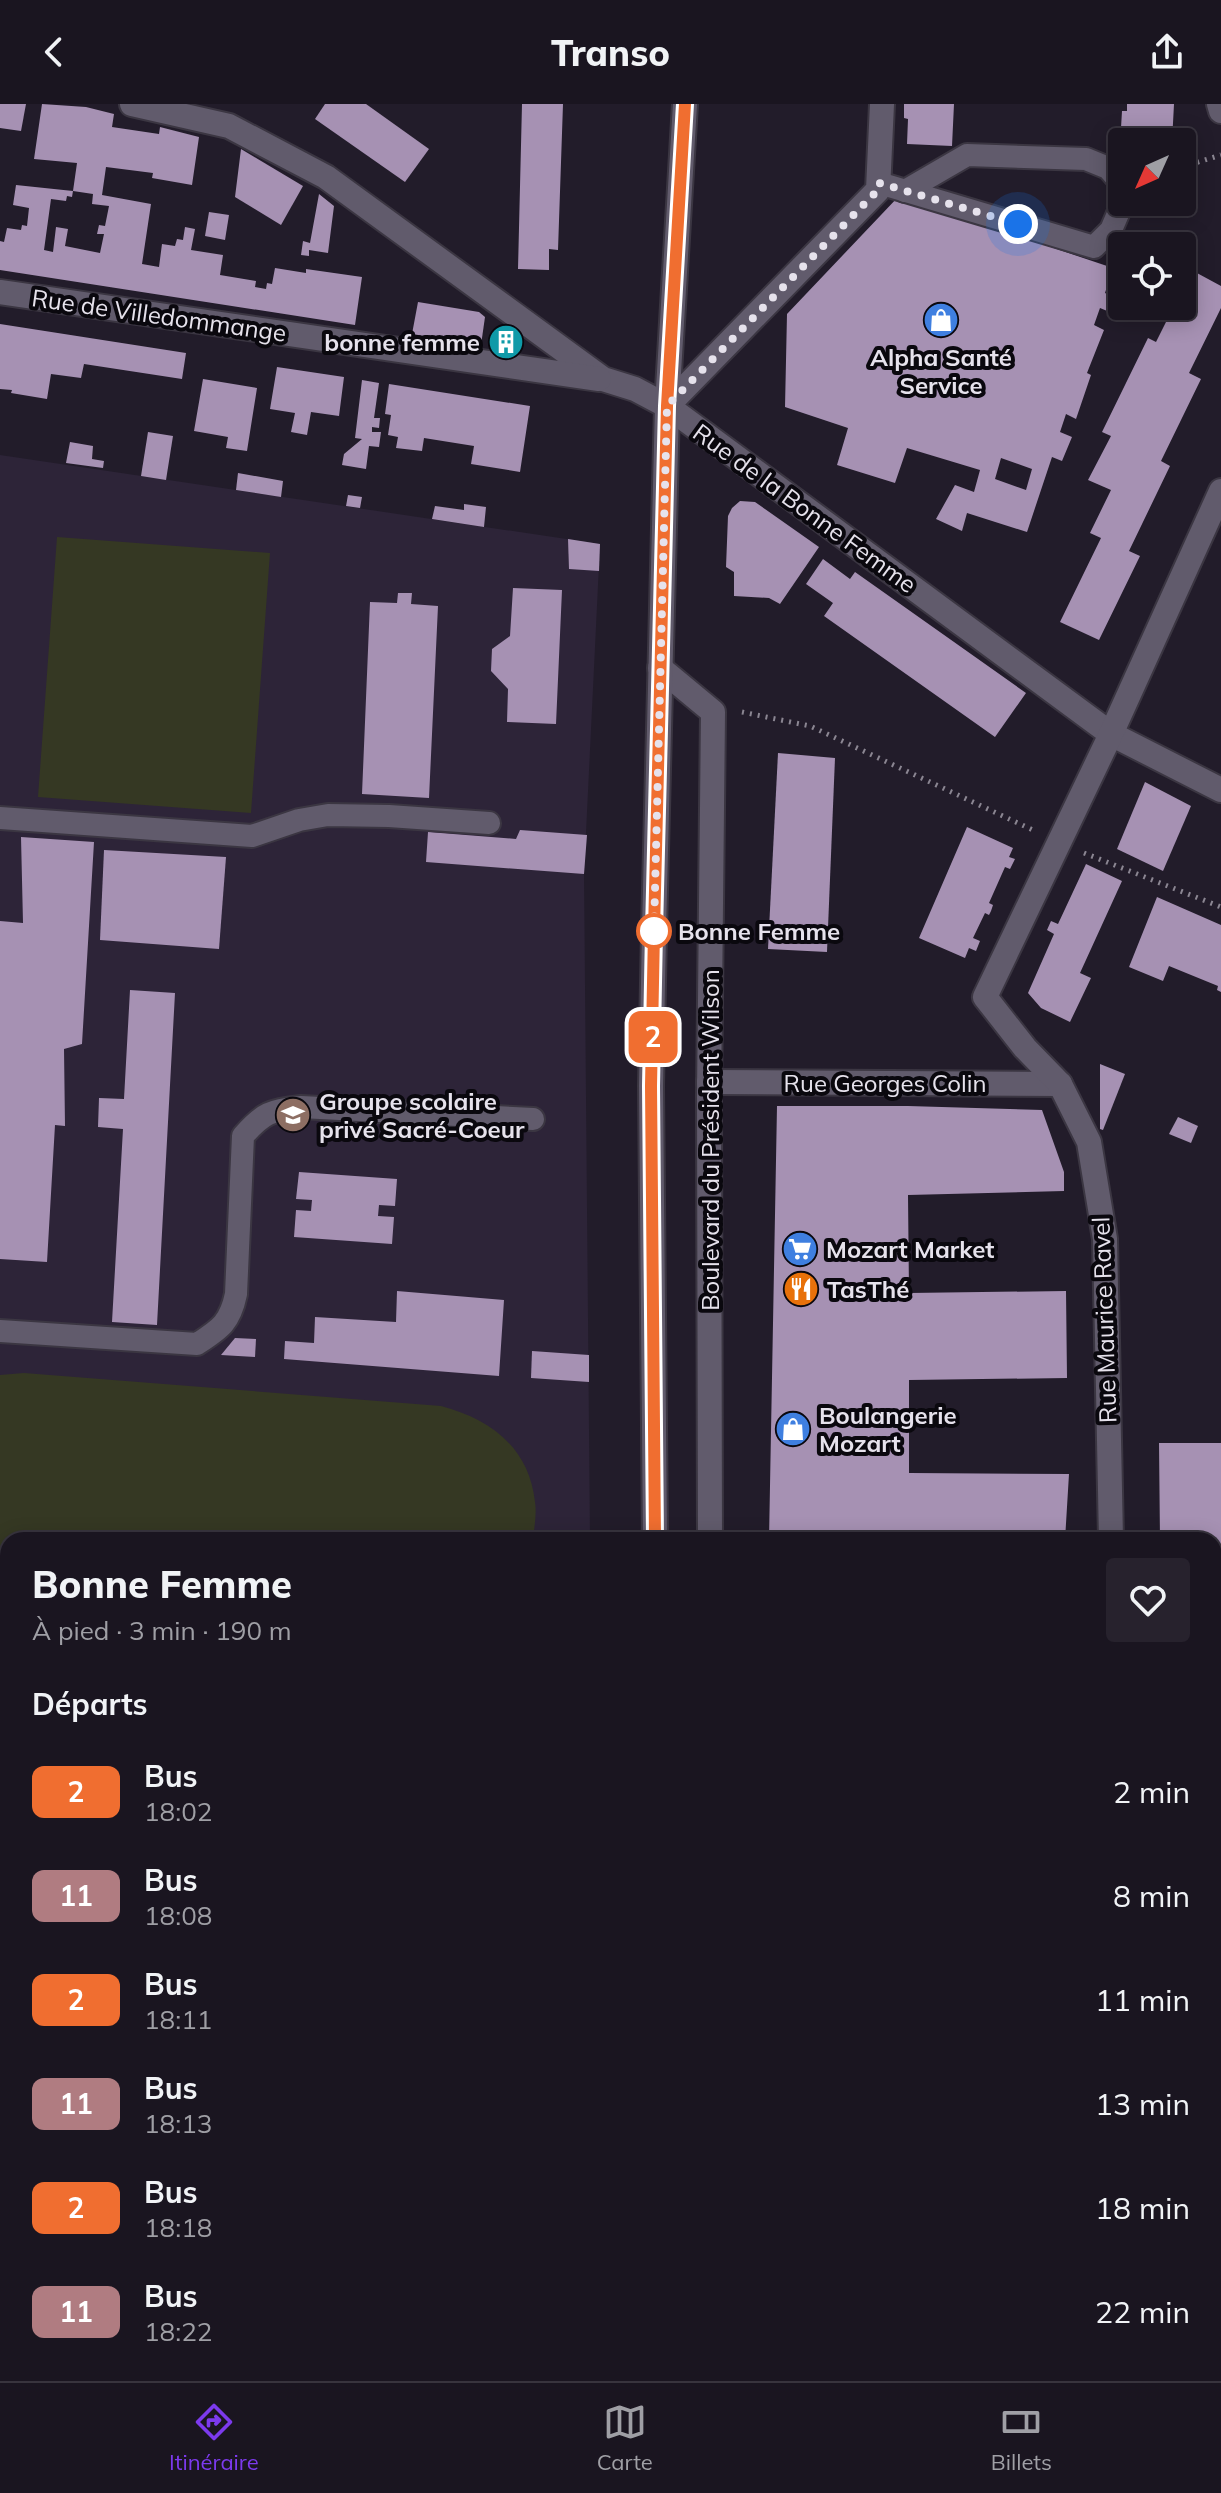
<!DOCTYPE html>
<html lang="fr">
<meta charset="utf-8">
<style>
body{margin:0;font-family:Mulish,sans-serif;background:#27222d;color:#f1f3f6;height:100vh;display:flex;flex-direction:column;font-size:30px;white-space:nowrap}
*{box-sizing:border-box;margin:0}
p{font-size:26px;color:#9f9fa5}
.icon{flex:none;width:44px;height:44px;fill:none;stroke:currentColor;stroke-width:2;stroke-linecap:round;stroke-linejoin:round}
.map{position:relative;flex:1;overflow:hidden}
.sheet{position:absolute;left:0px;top:1428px;width:1222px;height:850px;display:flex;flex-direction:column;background:#1a1520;border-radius:24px 24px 0 0;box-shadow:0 4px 20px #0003,0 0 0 2px #38343e}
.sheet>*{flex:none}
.badge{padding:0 16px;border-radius:12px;font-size:28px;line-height:52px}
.needle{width:52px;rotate:225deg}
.fabs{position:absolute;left:1108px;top:24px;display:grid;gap:16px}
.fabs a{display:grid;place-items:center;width:88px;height:88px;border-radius:8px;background:#1a1520;box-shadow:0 4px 20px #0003,0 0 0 2px #38343e;font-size:40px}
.you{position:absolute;width:40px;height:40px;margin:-20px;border:6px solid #fff;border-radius:50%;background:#1a73e8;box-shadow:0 0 0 12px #1a73e833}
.map>.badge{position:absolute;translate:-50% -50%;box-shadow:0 0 0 4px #fff}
h2{padding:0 32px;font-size:30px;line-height:72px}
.round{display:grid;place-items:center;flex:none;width:84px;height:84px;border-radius:8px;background:#27222d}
.overview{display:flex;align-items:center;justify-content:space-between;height:136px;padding:0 32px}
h1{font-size:38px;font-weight:800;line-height:60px}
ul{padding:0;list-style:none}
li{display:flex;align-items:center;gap:24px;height:104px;padding:0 32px}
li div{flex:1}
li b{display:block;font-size:30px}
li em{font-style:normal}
li .badge{min-width:88px;font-weight:700;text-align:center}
header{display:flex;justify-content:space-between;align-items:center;height:104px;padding:0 32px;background:#1a1520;font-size:36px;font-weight:800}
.menu{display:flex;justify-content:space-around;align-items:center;height:112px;border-top:2px solid #38343e;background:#1a1520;font-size:22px;color:#9f9fa5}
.menu a{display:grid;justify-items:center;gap:4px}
.menu .on{color:#7c3aed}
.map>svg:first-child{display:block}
</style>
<header><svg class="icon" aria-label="back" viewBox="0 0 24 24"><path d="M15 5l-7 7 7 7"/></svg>Transo<svg class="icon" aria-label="share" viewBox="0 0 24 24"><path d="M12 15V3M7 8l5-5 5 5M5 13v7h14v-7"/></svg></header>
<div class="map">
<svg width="1221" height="2277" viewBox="0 0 1221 2277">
<rect width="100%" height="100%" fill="#221c2a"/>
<path fill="#2d2438" d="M0,351L600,440L584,770L590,1436H8V1730H0Z"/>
<g fill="#353823">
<path d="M57,433L270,449L251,709L38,693Z"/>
<path d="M24,1269L441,1302C490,1315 529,1343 535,1398C537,1410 534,1424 533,1436H8V1652L0,1651V1271Z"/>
<path d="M1214,1641H1221V2277H1169V2270H1214Z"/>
</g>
<g fill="#a691b3" fill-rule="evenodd">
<path d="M0,0H26L21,27L0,24Z"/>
<path d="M42,0L86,3L114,10L112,23L159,30L160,23L199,33L192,81L152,74L153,69L106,63L102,91L151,100L142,160L159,163L162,140L175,142L177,135L183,136L185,123L195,125L191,146L223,151L220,171L256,177L255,183L266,185L267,179L272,180L275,164L306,169V165L362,173L355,221L0,166V137L4,138L7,124L21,126L22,121L27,122L29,104L13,101L16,81L73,87L77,59L34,55ZM73,87L93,90L92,100L109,102L105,122L99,121L97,130H104L100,149L65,142L68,125L56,123L53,148L44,146L51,95L66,97L67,92L72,93Z"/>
<path d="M325,0H366L429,45L405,78L315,15Z"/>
<path d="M522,0H563L558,146L549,145V166L518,165Z"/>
<path d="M904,0H954L952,42L907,40L908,15L904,14Z"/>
<path d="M1127,0H1174L1172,38H1126V24H1121L1122,7H1127Z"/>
<path d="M241,45L303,82L281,121L235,93Z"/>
<path d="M319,90L334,102L328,149L309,146V152L301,151L303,137L310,139Z"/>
<path d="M899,92L1113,164L1105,189L1118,195L1112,209L1100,204L1094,221L1104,226L1087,269L1091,271L1076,315L1066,310L1060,328L1072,333L1062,357L1052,353L1027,428L967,409L962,427L936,415L955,381L974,388L980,366L907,344L895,379L837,361L848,324L785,303L787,210ZM1001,354L1032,365L1026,386L995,375Z"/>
<path d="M209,108L229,111L225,136L205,132Z"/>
<path d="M1184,162L1221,182V204L1189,269L1201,275L1161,357L1170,362L1129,447L1140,452L1099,536L1060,518L1101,434L1090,429L1111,386L1088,376L1111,332L1102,328L1148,234L1156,238L1174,202H1182V186L1187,175L1182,173Z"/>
<path d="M418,198L479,208L485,213L481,241L412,230Z"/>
<path d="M0,220L186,249L182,275L84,260L81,274L51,270L47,295L11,289L12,286L0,285Z"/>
<path d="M500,229L517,237L512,247L495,240Z"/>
<path d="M277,263L344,273L339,312L311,308L307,331L291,328L295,309L270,305Z"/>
<path d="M203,275L257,284L247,347L226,344L228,333L194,327Z"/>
<path d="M362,276L379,279L374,314H380L379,324L372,323V328H381L379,343L369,342L366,365L342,361L344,350L362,335L355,334Z"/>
<path d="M389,280L530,302L520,368L471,360L474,342L424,334L422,347L396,344L398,333L388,331L391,311L385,310Z"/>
<path d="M148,328L173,332L166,376L141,372Z"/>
<path d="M70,338L93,342L92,355L104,357L103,364L66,359Z"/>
<path d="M238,369L283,377L281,393L236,386Z"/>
<path d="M348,391L362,393L360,404L346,402Z"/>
<path d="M740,397L755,398L819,443L780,500L769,494L734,492V468L726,463L728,412L732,404Z"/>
<path d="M464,400L486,403L484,423L432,415L435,402L464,406Z"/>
<path d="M568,435L600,440L599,467L569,465Z"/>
<path d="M823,455L850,475L855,468L1026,589L995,633L824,512L833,499L806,480Z"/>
<path d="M513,484L562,486L556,620L507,618L508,585L491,567L492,545L510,532Z"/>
<path d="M398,489H412L411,500L438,502L429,694L362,690L370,498L397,499Z"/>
<path d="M778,649L835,654L827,848L768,845Z"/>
<path d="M1145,678L1191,702L1163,767L1117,745Z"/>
<path d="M967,723L1013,744L1009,753L1015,755L1010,765L1005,763L989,799L993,801L991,807L989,811L985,809L973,834L980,837L976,847L969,844L965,854L919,834Z"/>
<path d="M520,726L587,731L584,770L426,758L428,728L516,735Z"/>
<path d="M21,733L94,738L82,940L64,945L65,1022L55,1021L47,1158L0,1155V817L23,819Z"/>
<path d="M104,746L226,753L219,845L100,836Z"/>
<path d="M1086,760L1122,777L1080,869L1091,874L1070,918L1041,904L1028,889L1054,830L1047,826L1051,817L1058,820Z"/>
<path d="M1157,793L1221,821V888L1217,886L1218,882L1169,862L1163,877L1129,863Z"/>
<path d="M130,886L175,889L157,1221L112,1218L123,1025L98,1023L99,994L124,995Z"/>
<path d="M1100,960L1125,970L1103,1026L1100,1025Z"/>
<path d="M777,1002H908L1042,1006L1064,1068V1087L908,1091L909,1189L1066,1187L1067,1274L909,1276V1369L1069,1370L1065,1436H769Z"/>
<path d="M1178,1013L1198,1022L1191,1039L1169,1030Z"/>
<path d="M299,1068L397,1075L395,1102L379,1101L378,1112L394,1113L392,1140L294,1133L296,1106L311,1107L312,1096L296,1095Z"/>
<path d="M397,1187L504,1196L499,1272L284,1255L285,1237L314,1239L315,1213L396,1218Z"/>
<path d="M235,1234L256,1235L255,1253L221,1251Z"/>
<path d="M532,1247L589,1251V1278L531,1274Z"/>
<path d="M1159,1339H1221V1494H1214V1436H1160Z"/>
<path d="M0,1773L8,1774V1832H0Z"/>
<path d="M0,1856L8,1857V1897H0Z"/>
<path d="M468,2270H488L491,2277H450Z"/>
<path d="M792,2270H937L938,2277H792Z"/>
<rect x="960" y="2270" width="158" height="7"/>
</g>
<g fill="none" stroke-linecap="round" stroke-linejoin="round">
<defs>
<g id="service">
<path d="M879,79L1094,143L1111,126L1123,98"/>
<path d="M905,87L967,51L1086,55L1108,64L1122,80"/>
<path d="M0,714L252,732L299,716L328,711L389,712L489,719"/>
<path d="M0,1227L197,1240C220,1225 230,1219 236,1190L243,1032C263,1009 271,1006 301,1003L533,1015"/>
</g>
<g id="minor">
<path d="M132,0L229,22L326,73L603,275L635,285L667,302L1111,630L1221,686"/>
<path d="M1219,0L1221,7"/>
<path d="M0,188L599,275"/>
<path d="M667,302L878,86L882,0"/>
<path d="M660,564L713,608L709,992L710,1436"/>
<path d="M709,978L1060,980"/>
<path d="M1111,1436L1105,1135L1089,1038L1060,980L1025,944L985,893L1111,630L1221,387"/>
<path d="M1214,1620H1221"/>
<path d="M0,1749H8"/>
<path d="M0,1918H8"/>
<path d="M1214,2100H1221"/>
<path d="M0,2126H8"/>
<path d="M0,2169H8"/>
<path d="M1214,2183H1221"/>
<path d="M717,2270V2277"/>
<path d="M1146,2270V2277"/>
</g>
<g id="tertiary">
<path d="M655,1436L651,982L654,827L667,302L685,0"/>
<path d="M651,2277V2270"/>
</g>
</defs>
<use href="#service" stroke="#3b3642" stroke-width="26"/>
<use href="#minor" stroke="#3b3642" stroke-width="28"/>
<use href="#tertiary" stroke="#3b3642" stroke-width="28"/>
<g stroke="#8b8692" stroke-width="5" stroke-dasharray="2 6" stroke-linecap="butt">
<path d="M1182,63L1221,51"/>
<path d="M742,608L810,622L1035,727"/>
<path d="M1084,749L1221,803"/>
<path d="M1219,2056L1221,1954"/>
<path d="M1214,2140H1221"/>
<path d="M1179,2270L1180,2277"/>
<path d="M606,2277V2270"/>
</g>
<use href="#service" stroke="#615b6c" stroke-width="22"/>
<use href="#minor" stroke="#615b6c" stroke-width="24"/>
<use href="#tertiary" stroke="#615b6c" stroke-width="24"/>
</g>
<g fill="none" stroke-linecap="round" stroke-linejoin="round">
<defs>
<path id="line" d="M655,1436L651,982L654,827L667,302L685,0"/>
</defs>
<use href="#line" stroke="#fff" stroke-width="18"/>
<use href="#line" stroke="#f06e30" stroke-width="12"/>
<path stroke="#e6e2ec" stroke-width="8" stroke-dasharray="0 14.4" d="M654,827L667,302L878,86L879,79L1018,120"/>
</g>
<defs>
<symbol id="shop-disc" viewBox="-11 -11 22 22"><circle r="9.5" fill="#3f7fe0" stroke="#0a080e"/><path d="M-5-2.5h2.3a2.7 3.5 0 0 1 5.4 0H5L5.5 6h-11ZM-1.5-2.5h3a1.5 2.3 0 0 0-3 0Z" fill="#fff"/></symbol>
<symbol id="building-disc" viewBox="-11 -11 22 22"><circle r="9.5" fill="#0f9aa8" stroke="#0a080e"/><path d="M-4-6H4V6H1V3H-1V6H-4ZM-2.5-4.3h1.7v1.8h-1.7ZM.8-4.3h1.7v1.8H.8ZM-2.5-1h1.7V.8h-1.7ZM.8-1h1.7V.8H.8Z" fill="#fff"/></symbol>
<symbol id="school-disc" viewBox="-11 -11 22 22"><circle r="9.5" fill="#8d6e63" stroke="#0a080e"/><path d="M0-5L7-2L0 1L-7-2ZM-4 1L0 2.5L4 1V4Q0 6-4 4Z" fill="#fff"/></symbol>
<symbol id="supermarket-disc" viewBox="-11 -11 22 22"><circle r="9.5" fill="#3f7fe0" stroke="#0a080e"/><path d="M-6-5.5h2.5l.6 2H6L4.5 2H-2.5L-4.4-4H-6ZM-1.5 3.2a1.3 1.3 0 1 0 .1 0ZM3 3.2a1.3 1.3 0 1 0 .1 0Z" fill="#fff"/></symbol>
<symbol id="restaurant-disc" viewBox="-11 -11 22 22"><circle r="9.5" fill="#e8710a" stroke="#0a080e"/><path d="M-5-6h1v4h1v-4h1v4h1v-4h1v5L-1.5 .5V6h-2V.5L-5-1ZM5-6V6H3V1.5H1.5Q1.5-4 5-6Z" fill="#fff"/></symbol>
</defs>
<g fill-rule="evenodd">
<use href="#shop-disc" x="921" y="196" width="40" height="40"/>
<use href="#building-disc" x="486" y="218" width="40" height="40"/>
<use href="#school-disc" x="273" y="991" width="40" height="40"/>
<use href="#supermarket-disc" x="780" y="1125" width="40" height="40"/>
<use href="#restaurant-disc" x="781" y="1165" width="40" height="40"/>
<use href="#shop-disc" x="773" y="1305" width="40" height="40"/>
</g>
<circle fill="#fff" stroke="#f06e30" stroke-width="4" cx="654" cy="827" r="16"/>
<g text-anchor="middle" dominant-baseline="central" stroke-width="8" stroke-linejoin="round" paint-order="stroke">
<g font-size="24" fill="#e6e2ec" stroke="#0a080e">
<text transform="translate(159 211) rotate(8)">Rue de Villedommange</text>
<text transform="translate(805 404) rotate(36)">Rue de la Bonne Femme</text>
<text x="885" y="979">Rue Georges Colin</text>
<text transform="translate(710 1036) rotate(-90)">Boulevard du Président Wilson</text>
<text transform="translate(1104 1216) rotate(-92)">Rue Maurice Ravel</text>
</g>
<g font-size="24" font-weight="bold" fill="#e6e2ec" stroke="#0a080e" text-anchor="start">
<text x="480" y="238" text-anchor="end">bonne femme</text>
<text x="941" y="253" text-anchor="middle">Alpha Santé<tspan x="941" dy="28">Service</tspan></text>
<text x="319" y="997">Groupe scolaire<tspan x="319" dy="28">privé Sacré-Coeur</tspan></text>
<text x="826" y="1145">Mozart Market</text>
<text x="827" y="1185">TasThé</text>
<text x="819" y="1311">Boulangerie<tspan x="819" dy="28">Mozart</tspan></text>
</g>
<g font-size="24" font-weight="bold" fill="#e6e2ec" stroke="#0a080e" text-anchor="start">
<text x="678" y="827">Bonne Femme</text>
</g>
</g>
</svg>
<div class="fabs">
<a><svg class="needle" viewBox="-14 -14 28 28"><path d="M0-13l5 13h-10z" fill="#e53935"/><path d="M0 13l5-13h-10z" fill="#9f9fa5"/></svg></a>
<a><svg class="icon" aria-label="locate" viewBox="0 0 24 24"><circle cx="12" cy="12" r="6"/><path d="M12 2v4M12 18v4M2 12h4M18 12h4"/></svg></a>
</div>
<div class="you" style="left:1018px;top:120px"></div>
<b class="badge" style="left:653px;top:933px;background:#f06e30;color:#fff">2</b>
<section class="sheet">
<div class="overview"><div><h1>Bonne Femme</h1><p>À pied · 3 min · 190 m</p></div><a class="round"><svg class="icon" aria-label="heart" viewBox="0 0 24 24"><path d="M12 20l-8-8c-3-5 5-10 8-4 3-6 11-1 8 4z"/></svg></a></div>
<h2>Départs</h2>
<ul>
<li><span class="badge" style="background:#f06e30;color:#fff">2</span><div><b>Bus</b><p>18:02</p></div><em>2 min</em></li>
<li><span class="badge" style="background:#b07c81;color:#fff">11</span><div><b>Bus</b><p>18:08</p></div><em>8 min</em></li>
<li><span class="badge" style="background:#f06e30;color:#fff">2</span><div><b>Bus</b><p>18:11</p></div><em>11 min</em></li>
<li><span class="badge" style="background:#b07c81;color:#fff">11</span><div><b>Bus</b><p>18:13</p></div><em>13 min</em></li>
<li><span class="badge" style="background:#f06e30;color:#fff">2</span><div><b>Bus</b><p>18:18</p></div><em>18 min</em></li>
<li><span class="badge" style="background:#b07c81;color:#fff">11</span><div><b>Bus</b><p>18:22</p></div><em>22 min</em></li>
</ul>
</section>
</div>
<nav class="menu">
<a class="on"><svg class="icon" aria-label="directions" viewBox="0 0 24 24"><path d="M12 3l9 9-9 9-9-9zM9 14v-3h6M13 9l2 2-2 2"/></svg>Itinéraire</a>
<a><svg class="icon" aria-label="map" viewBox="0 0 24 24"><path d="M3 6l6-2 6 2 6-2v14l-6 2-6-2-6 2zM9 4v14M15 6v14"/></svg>Carte</a>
<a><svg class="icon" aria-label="tickets" viewBox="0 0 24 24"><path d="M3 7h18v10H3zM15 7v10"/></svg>Billets</a>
</nav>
